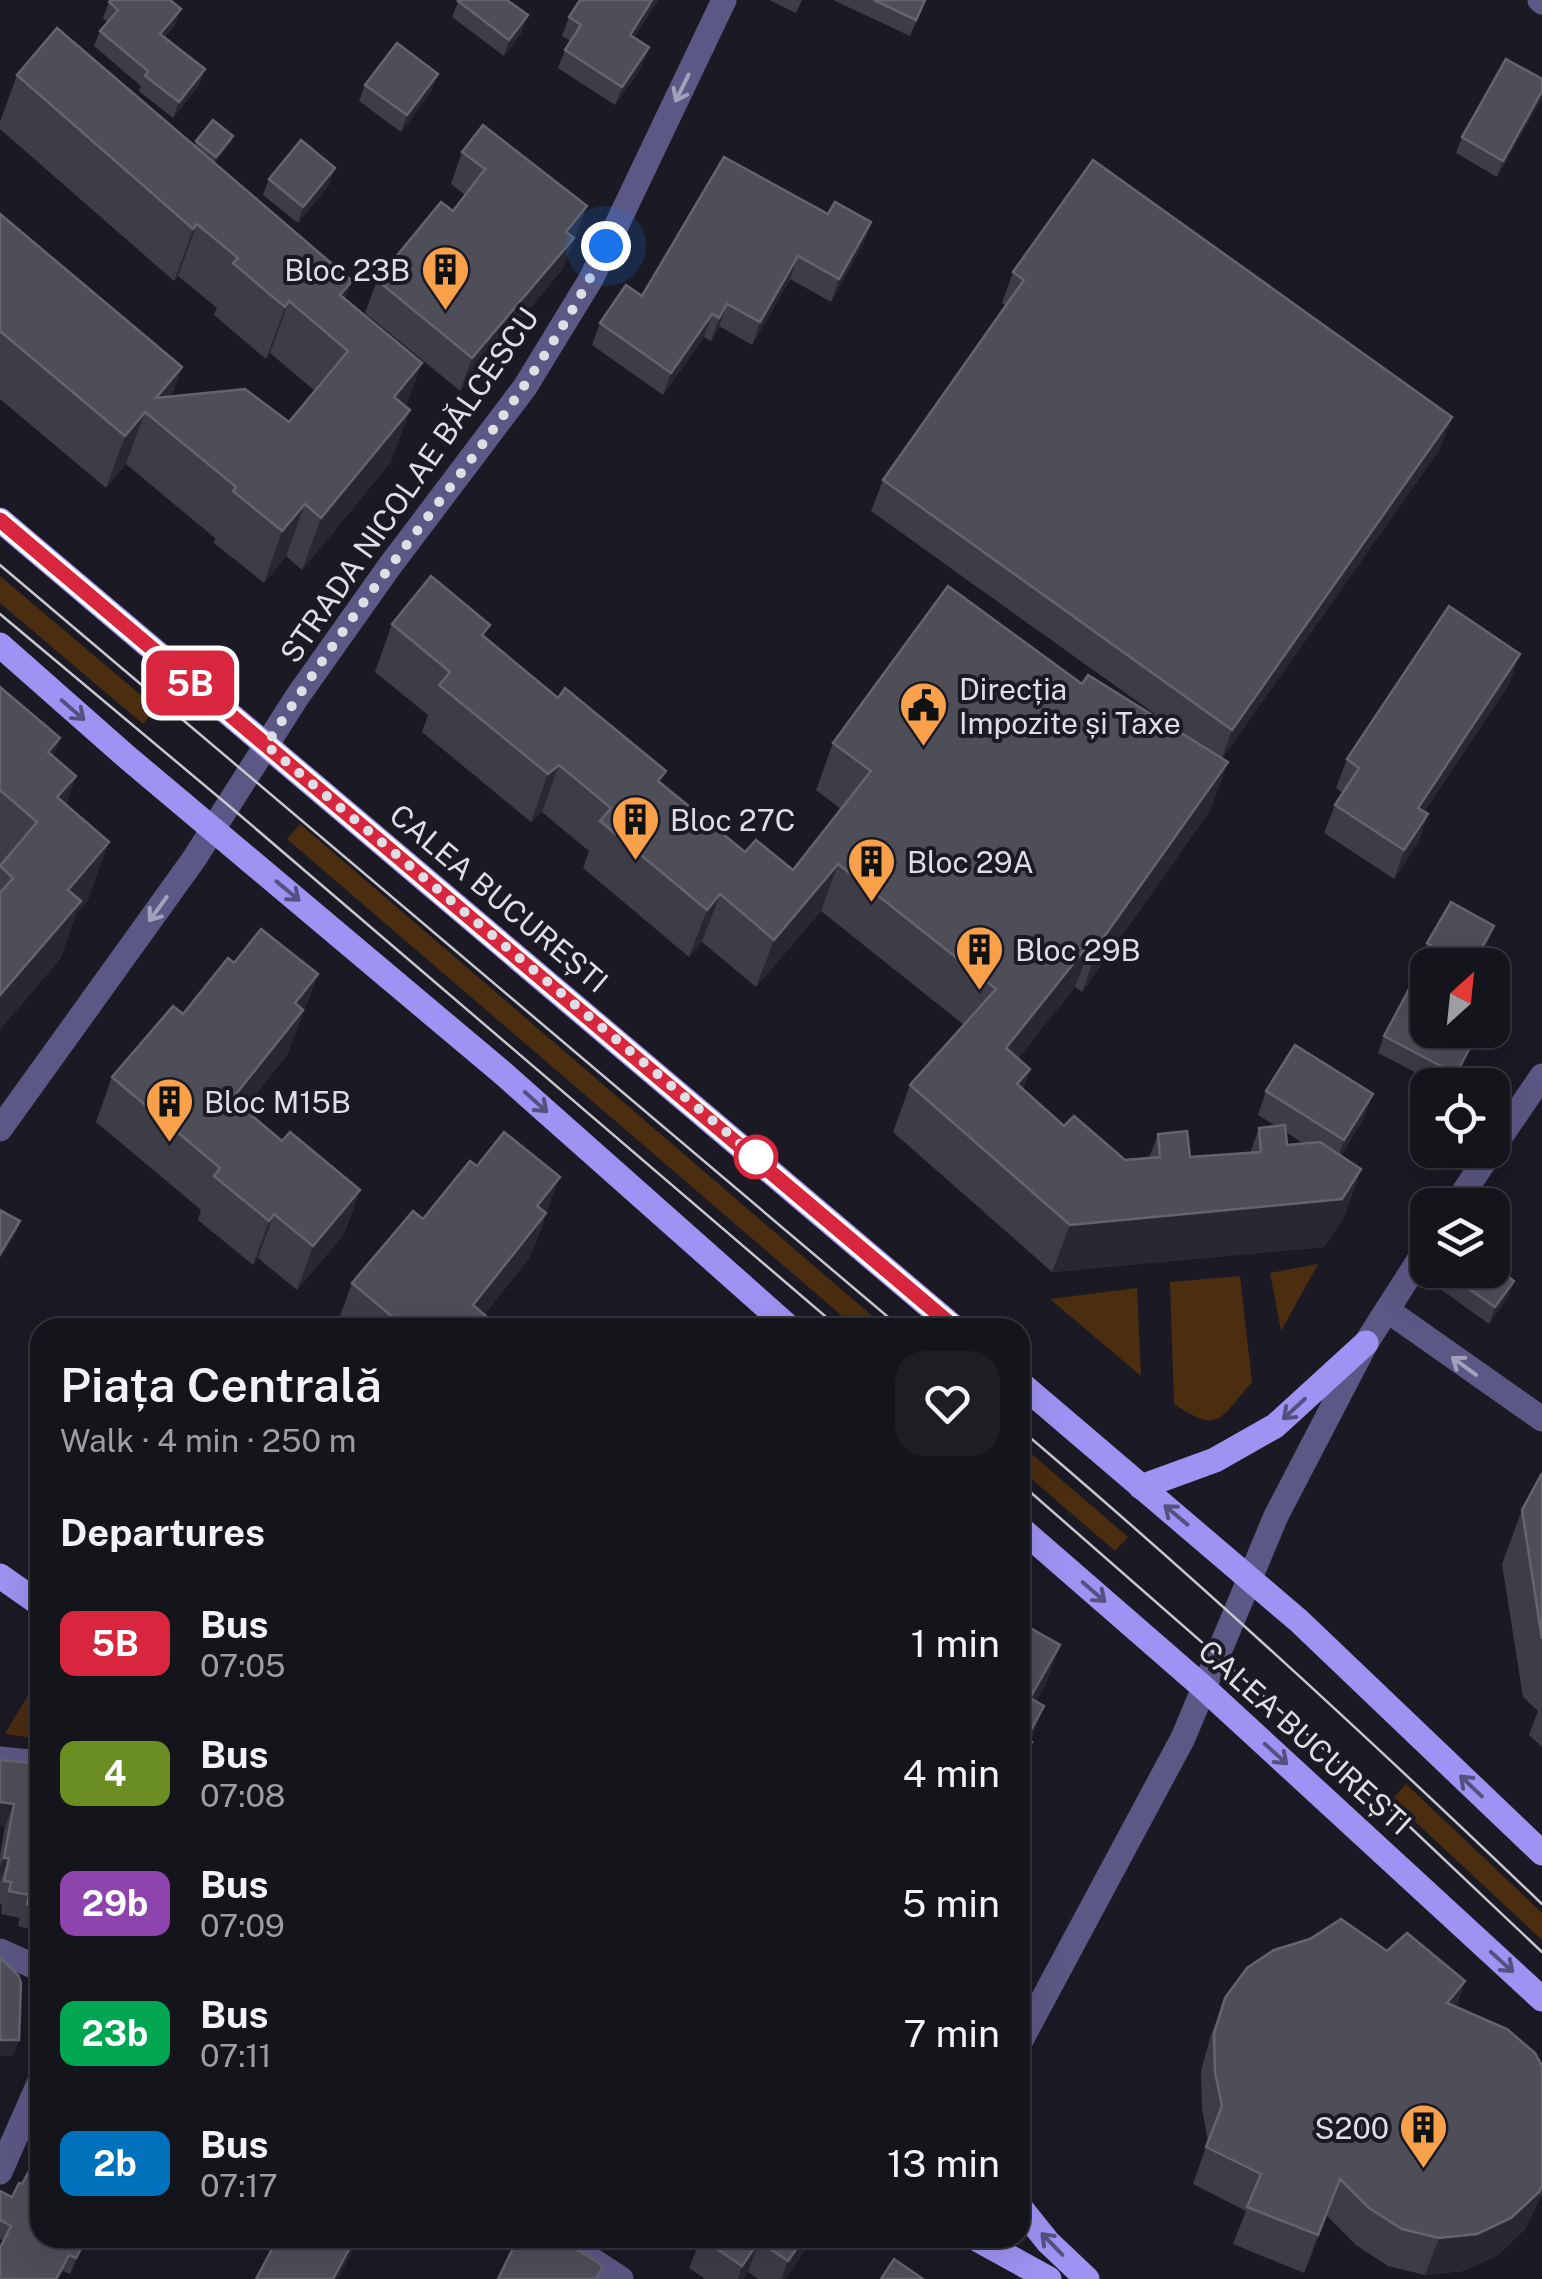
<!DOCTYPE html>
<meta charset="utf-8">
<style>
body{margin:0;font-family:"Public Sans",sans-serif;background:#1d1d24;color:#f1f3f6;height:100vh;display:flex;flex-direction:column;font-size:38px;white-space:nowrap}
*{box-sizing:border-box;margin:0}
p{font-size:32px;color:#9d9ea3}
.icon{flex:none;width:55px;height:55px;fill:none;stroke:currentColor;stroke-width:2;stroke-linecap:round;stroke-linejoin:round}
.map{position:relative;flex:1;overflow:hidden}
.side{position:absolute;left:30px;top:1318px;width:1000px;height:930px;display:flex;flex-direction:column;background:#14141b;border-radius:30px;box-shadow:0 10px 40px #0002,0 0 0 2px #33333a}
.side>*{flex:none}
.badge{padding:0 20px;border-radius:15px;font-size:35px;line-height:65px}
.needle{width:65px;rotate:27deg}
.buttons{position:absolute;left:1410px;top:948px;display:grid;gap:20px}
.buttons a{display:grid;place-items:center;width:100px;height:100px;border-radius:20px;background:#14141b;box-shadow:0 10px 40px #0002,0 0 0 2px #33333a;font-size:50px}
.you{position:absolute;width:50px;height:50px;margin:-25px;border:8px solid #fff;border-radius:50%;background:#1a73e8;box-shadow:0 0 0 15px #1a73e833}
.map>.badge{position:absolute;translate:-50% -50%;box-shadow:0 0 0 5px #fff}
h2{padding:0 30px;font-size:38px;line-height:90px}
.round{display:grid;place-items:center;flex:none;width:105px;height:105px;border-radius:30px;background:#1d1d24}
.overview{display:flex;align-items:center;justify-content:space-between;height:170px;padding:0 30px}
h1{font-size:48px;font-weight:600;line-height:75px}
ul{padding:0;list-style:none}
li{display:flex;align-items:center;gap:30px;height:130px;padding:0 30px}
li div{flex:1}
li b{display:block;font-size:38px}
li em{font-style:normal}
li .badge{min-width:110px;font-weight:700;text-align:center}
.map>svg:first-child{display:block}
</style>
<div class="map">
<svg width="1542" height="2279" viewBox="0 0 1542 2279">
<rect width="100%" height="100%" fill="#1b1a24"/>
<g fill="#4b2d10">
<path d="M0,576L156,708L143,724L0,603Z"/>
<path d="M300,824L885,1327H855L287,839Z"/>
<path d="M1318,1264L1281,1331L1270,1273Z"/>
<path d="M1240,1276L1252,1382C1220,1418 1220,1435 1174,1404L1170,1282Z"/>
<path d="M1137,1288L1141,1376L1050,1299Z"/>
<path d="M1020,1444L1128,1537L1115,1551L1020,1469Z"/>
<path d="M40,1675V1739L5,1734Z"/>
<path d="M1406,1784L1542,1913V1940L1392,1800Z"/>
</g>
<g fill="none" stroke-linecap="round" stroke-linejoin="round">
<g stroke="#5c5885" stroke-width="25">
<path d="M1540,0L1542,2"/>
<path d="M0,1129L194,859L297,697L389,567L525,387L591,279L724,0"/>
<path d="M1492,1149L1542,1076"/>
<path d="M1455,1205L1492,1150"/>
<path d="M1387,1310L1542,1419"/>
<path d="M0,1759L40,1763"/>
<path d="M0,1951L40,1969"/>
<path d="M1020,2042L1183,1738L1276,1516L1366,1343L1428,1246"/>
<path d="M0,2172L40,2081"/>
<path d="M559,2238L621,2279"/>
</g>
<g stroke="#9e93f2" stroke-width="25">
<path d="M0,520L955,1328"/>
<path d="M0,645L128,758L505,1075L790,1328"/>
<path d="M1020,1383L1299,1621L1542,1853"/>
<path d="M1141,1487L1215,1460L1275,1426L1366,1343"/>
<path d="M1020,1528L1204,1688L1542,1999"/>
<path d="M0,1576L40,1604"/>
<path d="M1020,2207L1048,2242L1087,2279"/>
<path d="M975,2238L1049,2279"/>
</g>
<g stroke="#c7c7cf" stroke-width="2.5">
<path d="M0,565L901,1328"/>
<path d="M0,614L228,805L839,1328"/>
<path d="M1020,1429C1199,1581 1372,1741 1542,1904"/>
<path d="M1020,1483L1373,1792L1542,1952"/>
</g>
</g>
<g fill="#3d3c47" fill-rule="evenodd">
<path d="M459,0L522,32L504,56L452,17Z"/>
<path d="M580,0H658L634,37L649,47L642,66L615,105L558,68L565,50L571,41L562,36L569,17Z"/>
<path d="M769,0H802L796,13Z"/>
<path d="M833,0H926L910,36Z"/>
<path d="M109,2L175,25L164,38L205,69L199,85L173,118L139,91L141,86L94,46L100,31L107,22L103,18Z"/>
<path d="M17,75L194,146L196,141L233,136L230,144L214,163L345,300L406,407L391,462L302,570L286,556L264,583L214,543L215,538L126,464L106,488L0,399V215L182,367L171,397L289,422L315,391L270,353L266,359L241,338L214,315L217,308L178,276L174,281L0,129V122Z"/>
<path d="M365,85L432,90L401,132L359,101Z"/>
<path d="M1542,98L1497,177L1456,153L1462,137Z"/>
<path d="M462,152L587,206L562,270L460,391L365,313L377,280L453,211L465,195L451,184Z"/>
<path d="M335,168L329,185L298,223L263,195L269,179Z"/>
<path d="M828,214L871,222L863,244L831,302L790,279L752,345L719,326L711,341L704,337L663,395L592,345L600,323L642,296Z"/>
<path d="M1013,272L1440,449L1222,758L1211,809L1082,992L1075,987L1018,1058L1030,1069L1023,1089L1064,1126L1125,1160L1149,1158L1158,1134L1190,1157L1250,1153L1259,1128L1276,1126L1258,1115L1266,1091L1364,1118L1341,1156L1361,1169L1344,1217L1324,1247L1052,1272L893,1132L910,1085L964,1025L821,911L756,987L702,942L689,957L583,868L589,851L542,812L531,822L422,732L428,715L375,672L392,624L485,638L745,852L793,870L841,809L816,790L833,743L1082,684L1180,732L871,511L883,480L1006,306L1002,303ZM1286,1132L1304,1144L1287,1145Z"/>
<path d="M1510,683L1424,812L1428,814L1418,843L1394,879L1324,833L1335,805L1343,793L1336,788L1347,759Z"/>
<path d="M0,687L60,738L53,756L76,776L66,804L88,900L76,914L60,959L0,1029Z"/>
<path d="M1494,926L1488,942L1428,1030H1480L1452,1085H1440L1378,1053L1384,1036L1424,961L1421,960L1427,943Z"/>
<path d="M234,963L318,974L287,1055L244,1109L282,1141L360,1190L344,1234L297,1290L258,1258L253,1265L198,1220L201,1210L96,1122L112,1077L183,1014Z"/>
<path d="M423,1219L544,1221L530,1257L484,1315L500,1328L336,1327L352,1283Z"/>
<path d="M1445,1272L1514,1281L1508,1297L1489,1324L1439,1288Z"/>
<path d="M1542,1473V1747L1529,1735L1538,1711L1523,1697L1502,1564L1522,1510Z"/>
<path d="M40,1764V1932L18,1926L20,1918L1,1914L2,1905L0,1904V1855L5,1826H0Z"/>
<path d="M1387,1951L1465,1981L1456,2007L1542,2066V2194L1525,2229L1498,2255L1463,2271L1425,2275L1388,2266L1356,2245L1327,2216L1304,2273L1233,2244L1246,2211L1193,2184L1208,2141L1202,2109L1201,2071L1211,2035L1225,1998Z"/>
<path d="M0,2191L40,2238H88L70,2274L63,2271L58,2279H0L3,2241L0,2239Z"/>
<path d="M677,2238H814L785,2279H758L748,2272L743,2279H705L689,2268L696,2251Z"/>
</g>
<g fill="#282732">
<path d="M652,0H658L623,53L630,35Z"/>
<path d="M181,9L175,25L154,50L160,34Z"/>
<path d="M528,15L522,32L504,56L509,40Z"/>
<path d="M649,47L642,66L615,105L622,87Z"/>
<path d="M205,69L199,85L173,118L179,102Z"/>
<path d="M438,74L432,90L401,132L407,115Z"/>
<path d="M1542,91V98L1497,177L1503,161Z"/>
<path d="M233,136L230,144L213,165L216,157Z"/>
<path d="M335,168L329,185L298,223L303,207Z"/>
<path d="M587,206L562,270L460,391L472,358Z"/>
<path d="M871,222L863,244L831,302L839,279Z"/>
<path d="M197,224L178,276L174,281L193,229Z"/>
<path d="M798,256L790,279L752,345L760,322Z"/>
<path d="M352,281L333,333L340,295Z"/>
<path d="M289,301L270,353L266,359L285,307Z"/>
<path d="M727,304L719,326L711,341L719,318Z"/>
<path d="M712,314L704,337L663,395L671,373Z"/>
<path d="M422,363L403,415L394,397Z"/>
<path d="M182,367L163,419L156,398Z"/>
<path d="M410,410L391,462L302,570L321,518Z"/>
<path d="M145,412L126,464L106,488L125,436Z"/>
<path d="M1452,417L1440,449L1221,761L1232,730Z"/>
<path d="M305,504L286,556L264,583L282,531Z"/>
<path d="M1520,654L1510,683L1408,836L1418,808Z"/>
<path d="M60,738L39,797L48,752Z"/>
<path d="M1228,762L1211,809L1082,992L1099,944Z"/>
<path d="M559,765L542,812L531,822L548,774Z"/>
<path d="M76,776L55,834L57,797Z"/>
<path d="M1428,814L1418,843L1394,879L1404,850Z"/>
<path d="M109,842L88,900L76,914L60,959L0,1029V995L68,890Z"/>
<path d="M838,864L821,911L756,987L774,940Z"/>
<path d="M720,894L702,942L689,957L707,910Z"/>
<path d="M1494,926L1488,942L1475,965H1472Z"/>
<path d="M1093,939L1075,987L989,1095L1006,1048Z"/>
<path d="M318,974L287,1055L216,1143L232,1099L295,1003Z"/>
<path d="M1479,1030L1476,1040L1452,1085L1456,1074Z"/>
<path d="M1030,1069L1013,1116L1017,1084Z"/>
<path d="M1373,1094L1364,1118L1336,1164L1344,1140Z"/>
<path d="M1361,1169L1344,1217L1324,1247L1052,1272L1070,1225Z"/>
<path d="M560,1177L530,1257L474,1328L473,1305L537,1206Z"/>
<path d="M360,1190L344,1234L297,1290L313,1246Z"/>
<path d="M274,1214L258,1258L253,1265L269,1221Z"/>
<path d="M20,1221L16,1233L0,1259V1254Z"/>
<path d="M1514,1281L1508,1297L1489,1324L1495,1307Z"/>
<path d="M1060,1645L1046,1684L1020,1730L1030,1698Z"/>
<path d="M1044,1706L1020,1774V1755L1026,1739Z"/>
<path d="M0,1802L14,1804L5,1826H0Z"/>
<path d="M4,1858H9L0,1881V1867Z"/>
<path d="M1465,1981L1452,2018L1447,2003Z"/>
<path d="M0,2040H19L13,2056H0Z"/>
<path d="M1340,2179L1327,2216L1304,2273L1318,2235Z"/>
<path d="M1542,2185L1541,2196L1525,2229L1498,2255L1463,2271L1425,2275L1439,2238Z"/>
<path d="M86,2238H88L70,2274L76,2258Z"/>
<path d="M355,2238H360L338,2279H333Z"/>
<path d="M804,2238H814L785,2279H781L788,2261Z"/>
<path d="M759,2241L748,2272L743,2279H738L742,2266Z"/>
</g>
<g fill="#4e4e58" stroke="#65646e" stroke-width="2.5">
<path d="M111,0H170L181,9L160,34L205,69L179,102L145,76L148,71L100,31L118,10L109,2Z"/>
<path d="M459,0H507L528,15L509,40L458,1Z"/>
<path d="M580,0H652L630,35L649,47L622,87L565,50L581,25L569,17Z"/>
<path d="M874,0H925L916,20Z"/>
<path d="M57,28L352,281L340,295L422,363L394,397L410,410L321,518L305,504L282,531L233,491L236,487L145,412L125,436L0,331V214L182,367L156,398L245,389L289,422L348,351L289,301L285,307L260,286L233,263L238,258L197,224L193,229L17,75Z"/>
<path d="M397,43L438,74L407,115L365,85Z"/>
<path d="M1506,59L1542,79V91L1503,161L1462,137Z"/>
<path d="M213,120L233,136L216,157L196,141Z"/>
<path d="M483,125L587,206L566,232L574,238L472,358L377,280L441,202L453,211L485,169L462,152Z"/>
<path d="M301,140L335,168L303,207L269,179Z"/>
<path d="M724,157L828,214L835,202L871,222L839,279L798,256L760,322L727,304L719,318L712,314L671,373L600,323L626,285L642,296Z"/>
<path d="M1093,160L1452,417L1232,730L883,480L1024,280L1013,272Z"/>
<path d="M431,576L490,625L482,635L558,698L565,688L666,771L658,781L745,852L756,840L793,870L871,771L833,743L948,586L1082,684L1088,675L1228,762L1099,944L1093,939L1006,1048L1030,1069L1017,1084L1064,1126L1074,1116L1125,1160L1160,1157L1158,1134L1187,1131L1190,1157L1261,1152L1259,1128L1285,1125L1287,1145L1320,1142L1361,1169L1342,1199L1070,1225L910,1085L996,989L838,864L774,940L720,894L707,910L600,821L611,808L559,765L548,774L439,685L450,672L392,624Z"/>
<path d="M1449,606L1520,654L1418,808L1428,814L1404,850L1335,805L1359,768L1347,759Z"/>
<path d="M0,687L60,738L48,752L76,776L57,797L109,842L68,890L81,901L0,995V893L13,878L0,866L37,822L0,790Z"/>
<path d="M1451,902L1494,926L1472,965H1428V1030H1479L1456,1074L1384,1036L1432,946L1427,943Z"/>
<path d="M261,929L318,974L295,1003L303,1010L232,1099L282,1141L290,1132L360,1190L313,1246L274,1214L269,1221L214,1176L220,1168L112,1077L173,1006L183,1014L228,958L234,963Z"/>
<path d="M1295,1045L1373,1094L1344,1140L1266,1091Z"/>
<path d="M504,1132L560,1177L537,1206L546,1213L473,1305L500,1328H406L352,1283L413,1211L423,1219L470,1161L477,1166Z"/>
<path d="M0,1210L20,1221L0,1254Z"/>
<path d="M1492,1265L1514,1281L1495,1307L1445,1272L1447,1270H1492Z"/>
<path d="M141,1321L166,1324L174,1328H112Z"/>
<path d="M1542,1473V1639L1522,1510Z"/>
<path d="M1020,1579L1029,1587L1020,1605Z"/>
<path d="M1020,1622L1060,1645L1030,1698L1044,1706L1026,1739L1032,1742L1020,1762Z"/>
<path d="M0,1760L40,1764V1907L27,1904L29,1895L9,1891L11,1882L4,1881L9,1858H4L14,1804L0,1802Z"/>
<path d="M1341,1919L1387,1951L1407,1933L1465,1981L1447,2003L1507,2029L1535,2053L1542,2066V2185L1539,2192L1511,2218L1477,2234L1439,2238L1402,2229L1369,2208L1340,2179L1318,2235L1247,2207L1261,2174L1206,2147L1222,2106L1215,2072L1214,2034L1225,1998L1247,1968L1274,1950L1310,1939Z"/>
<path d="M0,1958L18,1975L21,1983L19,2040H0Z"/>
<path d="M40,2151V2238H86L76,2258L69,2255L56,2279H0V2248L11,2226L0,2220V2191L12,2197L19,2183L22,2184Z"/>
<path d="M278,2238H355L333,2279H256Z"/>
<path d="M518,2238H559L603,2266L596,2279H498Z"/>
<path d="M701,2238H804L788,2261L759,2241L742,2266Z"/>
<path d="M894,2259L923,2279H881Z"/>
</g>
<defs><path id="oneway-shaft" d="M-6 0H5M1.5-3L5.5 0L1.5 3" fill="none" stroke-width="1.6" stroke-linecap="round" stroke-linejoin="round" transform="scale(2.5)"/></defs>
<g stroke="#a4a2ba">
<use href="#oneway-shaft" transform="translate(682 88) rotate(116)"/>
<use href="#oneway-shaft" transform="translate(158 909) rotate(126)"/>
<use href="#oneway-shaft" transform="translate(1464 1366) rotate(-144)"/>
</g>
<g stroke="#565081">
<use href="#oneway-shaft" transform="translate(73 710) rotate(41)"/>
<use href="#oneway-shaft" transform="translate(288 891) rotate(40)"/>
<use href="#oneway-shaft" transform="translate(536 1102) rotate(42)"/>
<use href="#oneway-shaft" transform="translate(1294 1409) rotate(137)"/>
<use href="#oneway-shaft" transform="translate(1176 1515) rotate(-140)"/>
<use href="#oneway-shaft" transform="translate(1094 1592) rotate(41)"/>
<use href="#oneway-shaft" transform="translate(1276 1754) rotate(42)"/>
<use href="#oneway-shaft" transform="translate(1471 1786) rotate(-136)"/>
<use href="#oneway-shaft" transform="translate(1502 1962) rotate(42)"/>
<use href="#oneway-shaft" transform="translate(1052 2244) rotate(-134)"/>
</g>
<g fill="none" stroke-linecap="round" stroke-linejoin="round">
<defs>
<path id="line" d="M0,520L955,1328"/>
</defs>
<use href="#line" stroke="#fff" stroke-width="22"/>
<use href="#line" stroke="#d7263d" stroke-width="15"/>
<path stroke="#dedee5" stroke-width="10" stroke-dasharray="0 18" d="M606,246C551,362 469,461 393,563C348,622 306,684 266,745L756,1157"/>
</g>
<defs>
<symbol id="building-pin" viewBox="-11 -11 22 30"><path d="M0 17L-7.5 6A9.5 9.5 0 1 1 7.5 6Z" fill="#f8a14a" stroke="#1b1a24"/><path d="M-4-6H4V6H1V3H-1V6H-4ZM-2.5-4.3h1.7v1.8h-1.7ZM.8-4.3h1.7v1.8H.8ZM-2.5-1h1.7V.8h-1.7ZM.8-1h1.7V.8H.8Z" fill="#111"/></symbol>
<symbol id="civic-pin" viewBox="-11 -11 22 30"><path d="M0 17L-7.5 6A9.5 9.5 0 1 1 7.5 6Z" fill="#f8a14a" stroke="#1b1a24"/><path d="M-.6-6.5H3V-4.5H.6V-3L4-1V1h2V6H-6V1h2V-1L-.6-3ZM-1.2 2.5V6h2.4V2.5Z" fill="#111"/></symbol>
</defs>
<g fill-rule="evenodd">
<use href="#building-pin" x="418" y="242" width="55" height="75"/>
<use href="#civic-pin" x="896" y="678" width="55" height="75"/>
<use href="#building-pin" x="608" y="792" width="55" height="75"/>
<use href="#building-pin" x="844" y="834" width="55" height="75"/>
<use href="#building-pin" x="952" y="922" width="55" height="75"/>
<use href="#building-pin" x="142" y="1074" width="55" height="75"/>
<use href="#building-pin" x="1396" y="2100" width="55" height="75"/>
</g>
<circle fill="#fff" stroke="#d7263d" stroke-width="5" cx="756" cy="1157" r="20"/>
<g text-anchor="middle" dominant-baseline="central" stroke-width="8" stroke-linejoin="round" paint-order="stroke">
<g font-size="30" fill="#dedee5" stroke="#1b1a24" text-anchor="start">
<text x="410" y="270" text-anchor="end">Bloc 23B</text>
<text x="959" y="689">Direcția<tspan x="959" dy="34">Impozite și Taxe</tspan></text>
<text x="670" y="820">Bloc 27C</text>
<text x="907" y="862">Bloc 29A</text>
<text x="1015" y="950">Bloc 29B</text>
<text x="204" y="1102">Bloc M15B</text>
<text x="1389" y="2128" text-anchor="end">S200</text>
</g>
<g font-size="30" fill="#dedee5" stroke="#1b1a24">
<text transform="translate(409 485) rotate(-55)">STRADA NICOLAE BĂLCESCU</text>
<text transform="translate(499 898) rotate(40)">CALEA BUCUREȘTI</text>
<text transform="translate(1305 1737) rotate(42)">CALEA BUCUREȘTI</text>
</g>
</g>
</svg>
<div class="buttons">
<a><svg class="needle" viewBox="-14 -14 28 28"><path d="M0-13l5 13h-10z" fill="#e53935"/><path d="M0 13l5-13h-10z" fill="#9d9ea3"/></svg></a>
<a><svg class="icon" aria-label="locate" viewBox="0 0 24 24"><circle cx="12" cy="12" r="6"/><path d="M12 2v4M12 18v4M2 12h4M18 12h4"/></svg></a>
<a><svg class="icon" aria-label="layers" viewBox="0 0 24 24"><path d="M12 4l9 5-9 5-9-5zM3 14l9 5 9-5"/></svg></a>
</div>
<div class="you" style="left:606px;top:246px"></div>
<b class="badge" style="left:190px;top:683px;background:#d7263d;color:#fff">5B</b>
<section class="side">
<div class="overview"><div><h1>Piața Centrală</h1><p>Walk · 4 min · 250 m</p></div><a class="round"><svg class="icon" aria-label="heart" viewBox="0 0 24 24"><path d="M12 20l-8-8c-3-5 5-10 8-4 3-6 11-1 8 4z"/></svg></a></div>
<h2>Departures</h2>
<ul>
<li><span class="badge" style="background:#d7263d;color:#fff">5B</span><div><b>Bus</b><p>07:05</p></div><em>1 min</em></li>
<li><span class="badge" style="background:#6b8e23;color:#fff">4</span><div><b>Bus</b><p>07:08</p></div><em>4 min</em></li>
<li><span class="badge" style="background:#8e44ad;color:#fff">29b</span><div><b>Bus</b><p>07:09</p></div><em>5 min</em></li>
<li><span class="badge" style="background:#00a651;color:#fff">23b</span><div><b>Bus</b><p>07:11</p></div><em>7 min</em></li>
<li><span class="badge" style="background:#0072bc;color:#fff">2b</span><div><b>Bus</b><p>07:17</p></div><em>13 min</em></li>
</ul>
</section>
</div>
